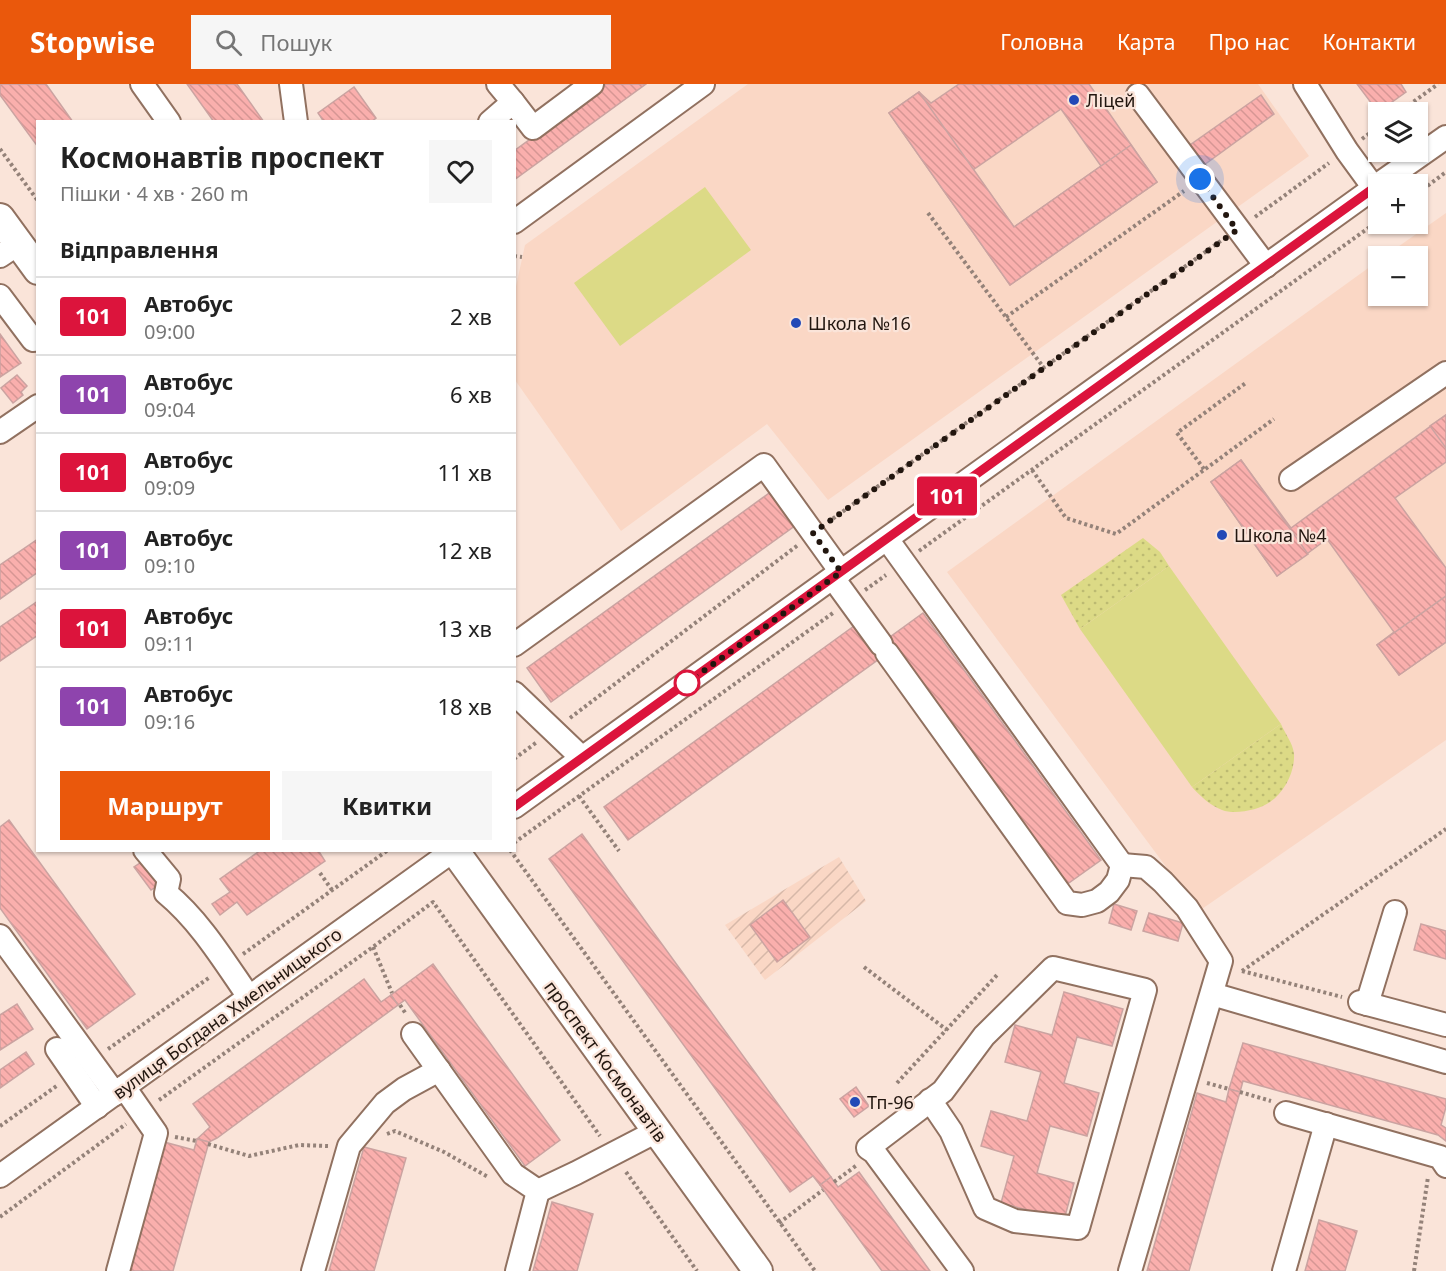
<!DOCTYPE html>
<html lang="uk">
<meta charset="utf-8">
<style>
body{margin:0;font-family:"Noto Sans",sans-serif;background:#f6f6f6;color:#222;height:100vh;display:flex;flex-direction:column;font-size:22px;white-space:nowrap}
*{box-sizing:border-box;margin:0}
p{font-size:20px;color:#767676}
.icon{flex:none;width:33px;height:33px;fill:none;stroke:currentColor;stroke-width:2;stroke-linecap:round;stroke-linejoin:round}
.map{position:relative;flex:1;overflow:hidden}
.details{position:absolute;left:36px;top:36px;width:480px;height:732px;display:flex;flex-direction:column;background:#fff;border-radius:0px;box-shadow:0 2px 4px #0004}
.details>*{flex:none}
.badge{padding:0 12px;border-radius:4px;font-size:21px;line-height:39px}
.controls{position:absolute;left:1368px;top:18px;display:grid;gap:12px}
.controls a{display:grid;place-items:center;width:60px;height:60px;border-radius:0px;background:#fff;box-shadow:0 2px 4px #0004;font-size:30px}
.you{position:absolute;width:30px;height:30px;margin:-15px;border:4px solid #fff;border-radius:50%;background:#1a73e8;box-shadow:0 0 0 9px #1a73e833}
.map>.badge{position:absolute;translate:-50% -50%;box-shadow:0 0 0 3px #fff}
h2{padding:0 24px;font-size:22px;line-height:54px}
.round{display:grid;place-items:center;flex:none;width:63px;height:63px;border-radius:0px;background:#f6f6f6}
.headline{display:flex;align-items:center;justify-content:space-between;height:102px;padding:0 24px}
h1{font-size:28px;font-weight:700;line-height:45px}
.primary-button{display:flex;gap:12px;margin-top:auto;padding:12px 24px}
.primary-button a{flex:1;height:69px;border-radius:0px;background:#ea580c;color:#fff;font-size:24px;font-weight:700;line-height:69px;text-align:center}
.primary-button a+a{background:#f6f6f6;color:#222}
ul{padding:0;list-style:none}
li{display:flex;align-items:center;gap:18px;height:78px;padding:0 24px;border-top:2px solid #e0e0e0}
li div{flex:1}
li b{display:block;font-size:22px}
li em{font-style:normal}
li .badge{min-width:66px;font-weight:700;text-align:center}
header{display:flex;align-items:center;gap:36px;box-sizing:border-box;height:84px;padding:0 30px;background:#ea580c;color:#fff}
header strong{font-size:28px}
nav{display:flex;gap:33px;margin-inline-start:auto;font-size:21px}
.search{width:420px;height:54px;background:#f6f6f6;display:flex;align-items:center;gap:15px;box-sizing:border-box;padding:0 21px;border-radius:0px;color:#767676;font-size:22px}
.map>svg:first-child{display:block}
</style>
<header>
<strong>Stopwise</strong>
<div class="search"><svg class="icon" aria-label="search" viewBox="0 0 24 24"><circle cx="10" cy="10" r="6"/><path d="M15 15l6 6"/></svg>Пошук</div>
<nav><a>Головна</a><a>Карта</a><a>Про нас</a><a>Контакти</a></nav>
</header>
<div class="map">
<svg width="1446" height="1187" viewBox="0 0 1446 1187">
<defs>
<pattern id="industrial-furrows" width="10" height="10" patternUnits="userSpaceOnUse" patternTransform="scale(1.5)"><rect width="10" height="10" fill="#fad7c5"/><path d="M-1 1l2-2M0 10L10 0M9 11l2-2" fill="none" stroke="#d6b8a8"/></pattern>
<pattern id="grass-dots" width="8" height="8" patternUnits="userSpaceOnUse" patternTransform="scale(1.5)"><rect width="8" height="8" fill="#dcda86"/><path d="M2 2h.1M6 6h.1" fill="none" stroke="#bcba72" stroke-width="1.8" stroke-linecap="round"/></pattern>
<pattern id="building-back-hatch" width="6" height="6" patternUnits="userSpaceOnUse" patternTransform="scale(1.5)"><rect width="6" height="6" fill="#faafad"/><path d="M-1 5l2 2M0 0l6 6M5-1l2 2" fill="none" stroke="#d69694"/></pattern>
</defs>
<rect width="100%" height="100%" fill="#fae4d9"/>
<g fill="#fad7c5">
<path d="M748,0H1258L1309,72L828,416L767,340L621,447L515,296V207L525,161Z"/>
<path d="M1446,129V656L1199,827L947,488L1378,177V212H1418V172H1385Z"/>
</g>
<path fill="url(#industrial-furrows)" d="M839,773L866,817L765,896L725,841Z"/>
<g fill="url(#grass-dots)">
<path d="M1143,454L1160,468L1169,482L1080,545L1061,511Z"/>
<path d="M1281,640C1285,650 1293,659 1294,670C1295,687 1285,708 1270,718C1259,726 1235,731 1222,726C1210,721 1201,713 1192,703Z"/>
</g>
<g fill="#dcda86">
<path d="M705,103L751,166L620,262L574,199Z"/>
<path d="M1169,482L1281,640L1192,703L1080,545Z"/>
</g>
<g fill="url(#building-back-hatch)" stroke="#cba3a1" stroke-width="1.5" fill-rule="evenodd">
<path d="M0,0H46L73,38H38V63L0,11Z"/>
<path d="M187,0H237L264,38H214Z"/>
<path d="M606,0H646L514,96V67Z"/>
<path d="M959,0H1089L1157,98L1010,201L889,29L919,8L931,19ZM1061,25L1101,82L1014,143L973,86Z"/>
<path d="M1357,0H1401L1406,8L1378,28Z"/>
<path d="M354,3L376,34L371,38H324L318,29Z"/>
<path d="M919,8L1014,143L1131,61L1157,98L1010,201L889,29Z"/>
<path d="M1261,11L1274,30L1204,81L1190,61Z"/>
<path d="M0,250L21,279L0,293Z"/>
<path d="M17,291L27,302L21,308L23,311L13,319L1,304Z"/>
<path d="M1446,331V378L1395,414L1446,484V558L1399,591L1377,561L1394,548L1327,455L1277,492L1211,398L1241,376L1291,444Z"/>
<path d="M1446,331V364L1430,342Z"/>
<path d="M1241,376L1308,470L1277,492L1211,398Z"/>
<path d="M772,407L796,441L551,618L527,584Z"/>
<path d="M38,455V488L0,515V481Z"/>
<path d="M1446,512V558L1399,591L1377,561Z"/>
<path d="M38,517V551L0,577V543Z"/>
<path d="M923,529L1101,776L1066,801L879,561Z"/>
<path d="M854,542L872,566L879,561L886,570L628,756L604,723Z"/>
<path d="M9,736L135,910L87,945L0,824V743Z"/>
<path d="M582,750L831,1093L820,1101L813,1092L790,1108L549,775Z"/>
<path d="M261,766H318L325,777L247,831L237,818L220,831L212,820L230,808L220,795Z"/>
<path d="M146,775L163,798L151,806L134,783Z"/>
<path d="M783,816L810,853L777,878L750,841Z"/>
<path d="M1114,820L1137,827L1131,846L1109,839Z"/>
<path d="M1149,829L1183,839L1178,857L1143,847Z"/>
<path d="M1421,840L1446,847V875L1414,866Z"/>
<path d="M433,880L560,1056L525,1082L405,916L398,921L391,911Z"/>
<path d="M364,895L381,918L391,911L398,921L217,1054L209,1058L197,1055L210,1043L193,1020Z"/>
<path d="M1064,908L1123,925L1112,962L1077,953L1064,999L1099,1009L1087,1052L1050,1042L1037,1089L1074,1099L1064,1136L1001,1119L1014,1072L981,1062L991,1027L1027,1037L1041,988L1005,978L1015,941L1052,951Z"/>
<path d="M17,920L33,945L0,966V931Z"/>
<path d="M1243,959L1446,1015V1023L1441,1041L1446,1044V1057L1438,1051L1243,997L1240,1008L1229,1005Z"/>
<path d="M26,968L34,980L0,1004V986Z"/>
<path d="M856,1003L869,1022L854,1033L840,1015Z"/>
<path d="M1229,1005L1240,1008L1189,1187H1147L1197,1009L1226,1018Z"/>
<path d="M197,1055L209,1058L173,1187H128L164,1058L194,1066Z"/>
<path d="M364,1063L406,1074L374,1187H329Z"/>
<path d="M859,1088L930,1187H882L820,1101L831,1093L838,1103Z"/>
<path d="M552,1118L593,1130L577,1187H533Z"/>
<path d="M1319,1136L1357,1147L1345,1187H1305Z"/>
</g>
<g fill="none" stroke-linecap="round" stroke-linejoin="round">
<defs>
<g id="minor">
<path d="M142,0L169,38"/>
<path d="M291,0L296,38"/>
<path d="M1305,0L1347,67L1374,104"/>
<path d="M1138,11L1266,182"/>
<path d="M513,18L533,44L592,0"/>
<path d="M490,38L513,18L498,0"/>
<path d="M1379,100L1446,53"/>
<path d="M514,138L703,0"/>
<path d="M0,172L18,160"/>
<path d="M0,212L33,256L38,253"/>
<path d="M0,348L38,322"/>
<path d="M1291,395L1446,289"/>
<path d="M833,494L881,560"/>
<path d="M514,561L764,381L841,488"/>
<path d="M887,569L1067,819L1082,821L1097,817L1109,808L1118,796L1122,781L887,455"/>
<path d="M514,609L582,674"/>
<path d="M514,723L1378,101"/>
<path d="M145,766L169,795L166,809C200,837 224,877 249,913"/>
<path d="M1122,781L1146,783L1163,798L1187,824L1221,877L1130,1187"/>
<path d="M0,852L115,1010"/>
<path d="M1212,910L1446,978"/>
<path d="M1360,918L1446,941"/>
<path d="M1367,920L1395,828"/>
<path d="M413,950L513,1090L538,1107L517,1187"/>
<path d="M57,965L97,1023"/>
<path d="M930,1016L951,1047L985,1124L1015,1137L1078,1144L1145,906L1053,884L984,952L943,1007L868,1064L874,1068L962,1187"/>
<path d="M1286,1029L1440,1073L1446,1082"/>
<path d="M0,1092L454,766"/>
<path d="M538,1107L576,1089L657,1047"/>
<path d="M118,1187L156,1049L124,1003"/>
<path d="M313,1187L349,1062L385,1019L404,1005L439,986"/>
<path d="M1284,1187L1326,1040"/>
</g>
<g id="major">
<path d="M0,134L38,186"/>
<path d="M454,766L758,1187"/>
</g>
</defs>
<use href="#minor" stroke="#917160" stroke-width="26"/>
<use href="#major" stroke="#917160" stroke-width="32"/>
<g stroke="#948279" stroke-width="4" stroke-dasharray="3 3" stroke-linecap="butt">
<path d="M1399,28L1438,0"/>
<path d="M1362,55L1378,43"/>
<path d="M0,65L38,117"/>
<path d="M1418,109L1446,88"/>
<path d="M928,129L1044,284"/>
<path d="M1255,133L1329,79"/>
<path d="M514,172L522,173"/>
<path d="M1006,233L1184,107"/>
<path d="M1204,385L1177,349L1247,298"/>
<path d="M1032,386L1066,434L1116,450L1274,335"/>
<path d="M828,438L1222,156"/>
<path d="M919,467L1378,137"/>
<path d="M865,506L886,491"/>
<path d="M570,634L798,461"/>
<path d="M514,675L537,658"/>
<path d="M579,712L619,767"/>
<path d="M514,759L833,529"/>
<path d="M510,766L815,1187"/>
<path d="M320,789L332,806"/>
<path d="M373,863L392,909"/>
<path d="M243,870L388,766"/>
<path d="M864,883L947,946"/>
<path d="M1242,887L1446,745"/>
<path d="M1242,887L1342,913"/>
<path d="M400,921L406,930"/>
<path d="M108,965L210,893"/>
<path d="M897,999L997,891"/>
<path d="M1207,999L1229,1005"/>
<path d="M1240,1008L1271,1017"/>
<path d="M159,1016L373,863L433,818L600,1052"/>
<path d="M0,1042L58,1001"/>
<path d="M387,1050L395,1047L444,1068L488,1093"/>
<path d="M175,1053L197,1057"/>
<path d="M208,1060L249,1072L299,1061L328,1062"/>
<path d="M626,1088L697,1187"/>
<path d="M834,1098L857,1081"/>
<path d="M0,1133L126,1040"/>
<path d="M779,1139L823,1106"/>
<path d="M1414,1187L1428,1093"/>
</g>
<use href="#minor" stroke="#fff" stroke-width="22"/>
<use href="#major" stroke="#fff" stroke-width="28"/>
</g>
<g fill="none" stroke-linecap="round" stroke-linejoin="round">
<defs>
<path id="line" d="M514,723L1378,101"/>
</defs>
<use href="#line" stroke="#fff" stroke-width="14"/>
<use href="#line" stroke="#dc143c" stroke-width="9"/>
<path stroke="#22160f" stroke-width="6" stroke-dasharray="0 10.8" d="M687,599L841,488L813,449L1237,146L1200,95"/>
</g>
<g fill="#2249b7" stroke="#fae4d9" stroke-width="2">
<circle cx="1074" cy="16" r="6"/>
<circle cx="796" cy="239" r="6"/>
<circle cx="1222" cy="451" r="6"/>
<circle cx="855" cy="1018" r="6"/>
</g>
<circle fill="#fff" stroke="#dc143c" stroke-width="3" cx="687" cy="599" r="12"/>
<g text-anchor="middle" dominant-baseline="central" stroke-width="4.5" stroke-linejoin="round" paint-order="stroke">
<g font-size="18" fill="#22160f" stroke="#fae4d9" text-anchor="start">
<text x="1086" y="16">Ліцей</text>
<text x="808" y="239">Школа №16</text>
<text x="1234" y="451">Школа №4</text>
<text x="867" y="1018">Тп-96</text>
</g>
<g font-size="18" fill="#22160f" stroke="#fae4d9">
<text transform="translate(227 929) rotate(-36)">вулиця Богдана Хмельницького</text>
<text transform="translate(606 977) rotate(54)">проспект Космонавтів</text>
</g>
</g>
</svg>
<div class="controls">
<a><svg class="icon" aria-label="layers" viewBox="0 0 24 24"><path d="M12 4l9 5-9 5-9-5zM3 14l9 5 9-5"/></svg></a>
<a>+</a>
<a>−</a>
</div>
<div class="you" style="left:1200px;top:95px"></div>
<b class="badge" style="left:947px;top:412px;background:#dc143c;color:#fff">101</b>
<section class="details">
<div class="headline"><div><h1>Космонавтів проспект</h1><p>Пішки · 4 хв · 260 m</p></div><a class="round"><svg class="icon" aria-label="heart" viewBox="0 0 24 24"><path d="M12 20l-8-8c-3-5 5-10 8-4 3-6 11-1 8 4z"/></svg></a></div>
<h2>Відправлення</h2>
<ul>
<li><span class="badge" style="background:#dc143c;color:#fff">101</span><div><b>Автобус</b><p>09:00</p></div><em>2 хв</em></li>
<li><span class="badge" style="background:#8e44ad;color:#fff">101</span><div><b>Автобус</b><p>09:04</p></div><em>6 хв</em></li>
<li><span class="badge" style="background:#dc143c;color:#fff">101</span><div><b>Автобус</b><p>09:09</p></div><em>11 хв</em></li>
<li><span class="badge" style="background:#8e44ad;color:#fff">101</span><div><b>Автобус</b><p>09:10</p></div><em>12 хв</em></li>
<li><span class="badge" style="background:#dc143c;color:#fff">101</span><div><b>Автобус</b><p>09:11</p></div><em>13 хв</em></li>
<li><span class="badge" style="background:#8e44ad;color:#fff">101</span><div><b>Автобус</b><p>09:16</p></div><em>18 хв</em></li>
</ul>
<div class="primary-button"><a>Маршрут</a><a>Квитки</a></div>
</section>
</div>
